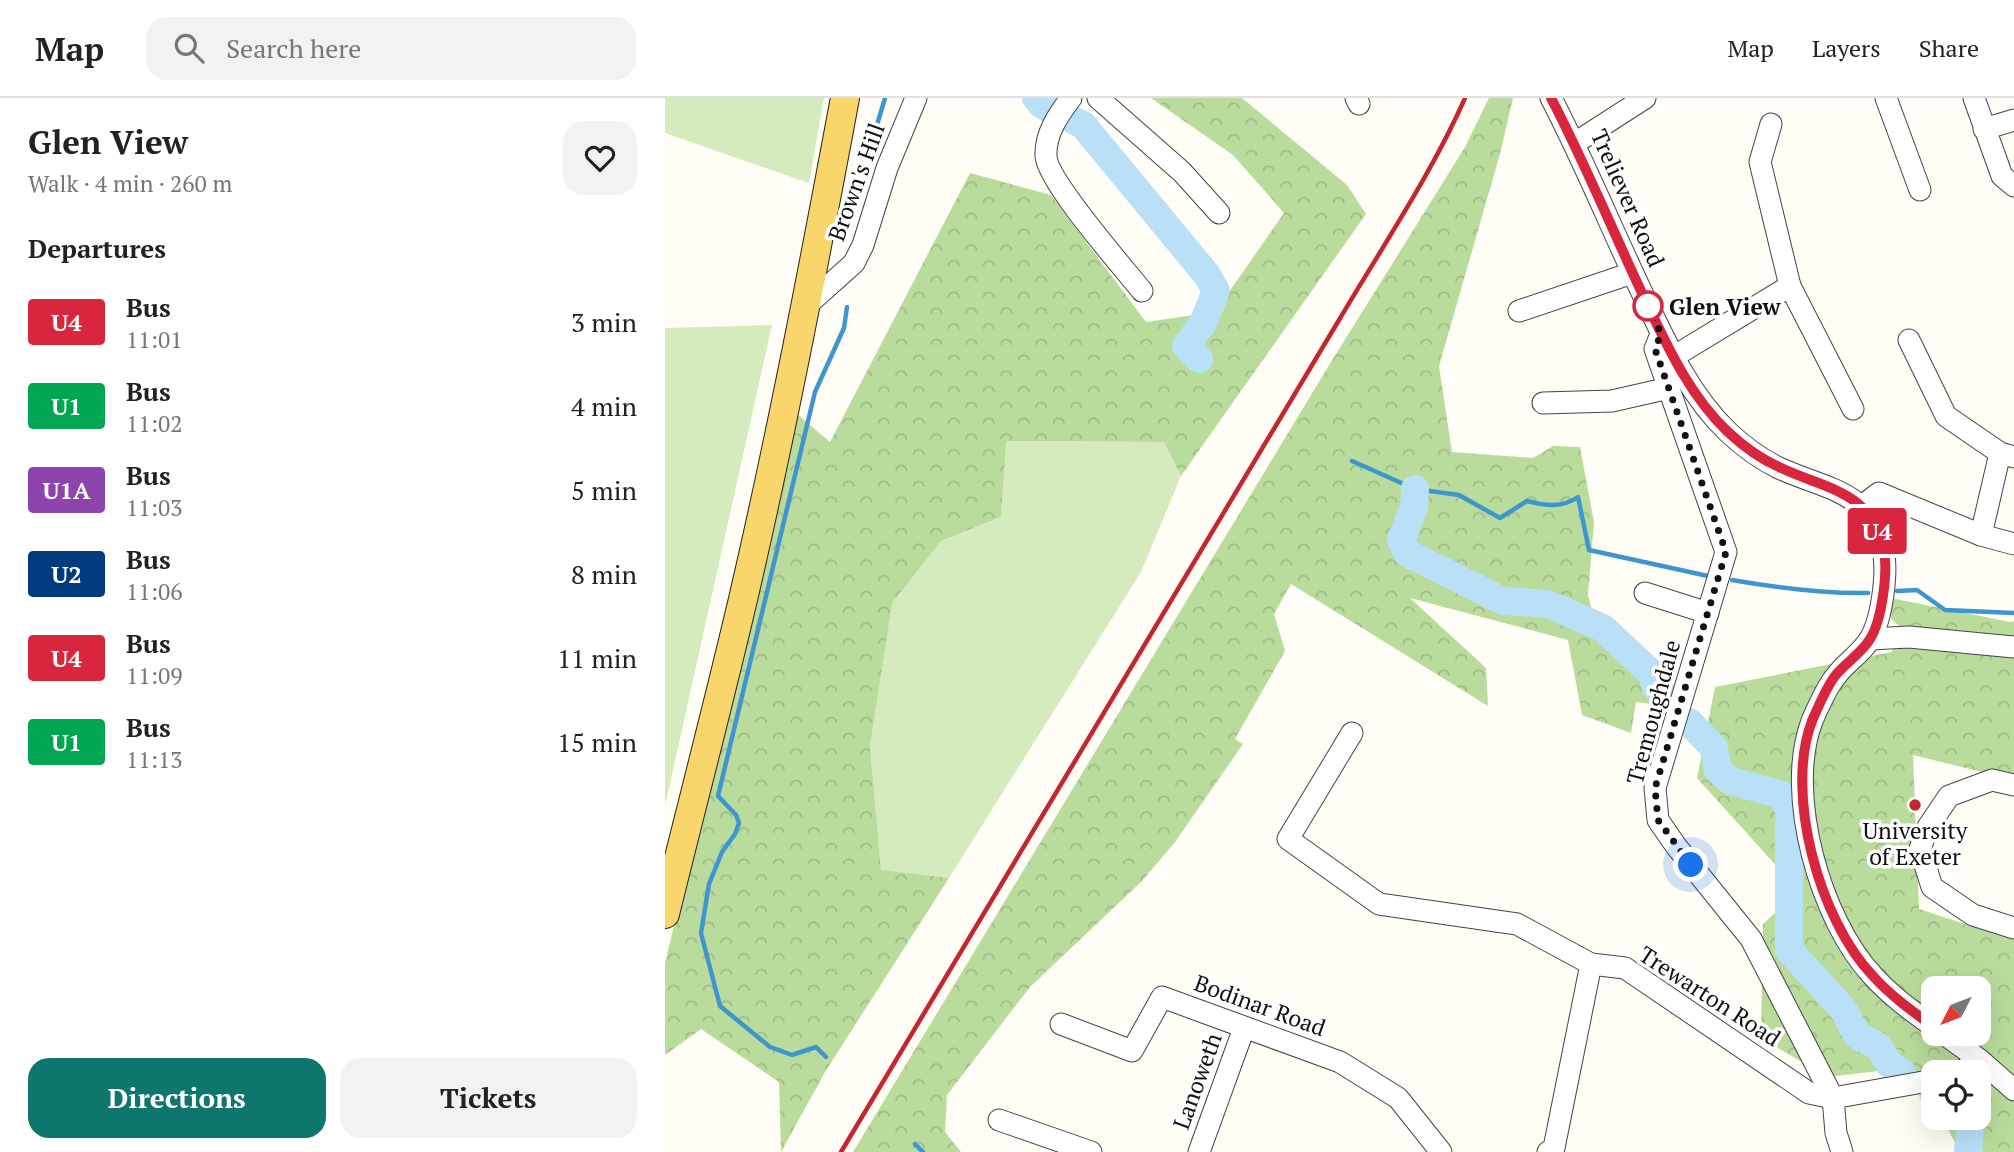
<!DOCTYPE html>
<meta charset="utf-8">
<style>
body{margin:0;font-family:"PT Serif",serif;background:#f2f2f2;color:#222;height:100vh;display:flex;flex-direction:column;font-size:26px;white-space:nowrap}
*{box-sizing:border-box;margin:0}
p{font-size:23px;color:#767676}
.icon{flex:none;width:38px;height:38px;fill:none;stroke:currentColor;stroke-width:2;stroke-linecap:round;stroke-linejoin:round}
.map{position:relative;flex:1;overflow:hidden}
.details{display:flex;flex-direction:column;background:#fff;width:665px}
.details>*{flex:none}
.badge{padding:0 14px;border-radius:5px;font-size:24px;line-height:46px}
.needle{width:46px;rotate:228deg}
.controls{position:absolute;left:1256px;top:878px;display:grid;gap:14px}
.controls a{display:grid;place-items:center;width:70px;height:70px;border-radius:14px;background:#fff;box-shadow:0 7px 28px #0002;font-size:35px}
.you{position:absolute;width:35px;height:35px;margin:-18px;border:5px solid #fff;border-radius:50%;background:#1a73e8;box-shadow:0 0 0 10px #1a73e833}
.map>.badge{position:absolute;translate:-50% -50%;box-shadow:0 0 0 4px #fff}
h2{padding:0 28px;font-size:26px;line-height:63px}
.round{display:grid;place-items:center;flex:none;width:74px;height:74px;border-radius:21px;background:#f2f2f2}
.summary{display:flex;align-items:center;justify-content:space-between;height:119px;padding:0 28px}
h1{font-size:33px;font-weight:700;line-height:52px}
.action{display:flex;gap:14px;margin-top:auto;padding:14px 28px}
.action a{flex:1;height:80px;border-radius:21px;background:#0f766e;color:#fff;font-size:28px;font-weight:700;line-height:80px;text-align:center}
.action a+a{background:#f2f2f2;color:#222}
ul{padding:0;list-style:none}
li{display:flex;align-items:center;gap:21px;height:84px;padding:0 28px}
li div{flex:1}
li b{display:block;font-size:26px}
li em{font-style:normal}
li .badge{min-width:77px;font-weight:700;text-align:center}
header{display:flex;align-items:center;gap:42px;box-sizing:border-box;height:98px;padding:0 35px;background:#fff;border-bottom:2px solid #e0e0e0}
header strong{font-size:33px}
nav{display:flex;gap:38px;margin-inline-start:auto;font-size:24px}
.search{width:490px;height:63px;background:#f2f2f2;display:flex;align-items:center;gap:18px;box-sizing:border-box;padding:0 24px;border-radius:21px;color:#767676;font-size:26px}
main{display:flex;flex:1;min-height:0}
.map>svg:first-child{display:block}
</style>
<header>
<strong>Map</strong>
<div class="search"><svg class="icon" aria-label="search" viewBox="0 0 24 24"><circle cx="10" cy="10" r="6"/><path d="M15 15l6 6"/></svg>Search here</div>
<nav><a>Map</a><a>Layers</a><a>Share</a></nav>
</header>
<main>
<section class="details">
<div class="summary"><div><h1>Glen View</h1><p>Walk · 4 min · 260 m</p></div><a class="round"><svg class="icon" aria-label="heart" viewBox="0 0 24 24"><path d="M12 20l-8-8c-3-5 5-10 8-4 3-6 11-1 8 4z"/></svg></a></div>
<h2>Departures</h2>
<ul>
<li><span class="badge" style="background:#d7263d;color:#fff">U4</span><div><b>Bus</b><p>11:01</p></div><em>3 min</em></li>
<li><span class="badge" style="background:#00a651;color:#fff">U1</span><div><b>Bus</b><p>11:02</p></div><em>4 min</em></li>
<li><span class="badge" style="background:#8e44ad;color:#fff">U1A</span><div><b>Bus</b><p>11:03</p></div><em>5 min</em></li>
<li><span class="badge" style="background:#003b80;color:#fff">U2</span><div><b>Bus</b><p>11:06</p></div><em>8 min</em></li>
<li><span class="badge" style="background:#d7263d;color:#fff">U4</span><div><b>Bus</b><p>11:09</p></div><em>11 min</em></li>
<li><span class="badge" style="background:#00a651;color:#fff">U1</span><div><b>Bus</b><p>11:13</p></div><em>15 min</em></li>
</ul>
<div class="action"><a>Directions</a><a>Tickets</a></div>
</section>
<div class="map">
<svg width="1349" height="1054" viewBox="0 0 1349 1054">
<defs>
<pattern id="forest-crowns" width="20" height="18" patternUnits="userSpaceOnUse" patternTransform="scale(1.75)"><rect width="20" height="18" fill="#b9dc9c"/><path d="M2 6a3 3 0 1 1 6 0M12 15a3 3 0 1 1 6 0" fill="none" stroke="#9ebc85"/></pattern>
</defs>
<rect width="100%" height="100%" fill="#fffdf5"/>
<g fill="#d5ebbd">
<path d="M0,0H159L144,85L0,35Z"/>
<path d="M107,227L0,708V230Z"/>
<path d="M340,343L499,344L516,378L476,474L284,780L216,773L205,648L226,505L276,443L336,419Z"/>
</g>
<g fill="url(#forest-crowns)" fill-rule="evenodd">
<path d="M486,0H577L682,87L701,116L516,378L499,344L341,343L336,419L276,443L227,505L205,648L216,772L284,780L160,974L116,1054L114,984L36,931L0,957V865L133,317L165,344L305,75L386,97L481,224L550,214L619,115L568,57Z"/>
<path d="M824,0H848L835,56L774,268L787,354L868,360L888,348L915,349L929,424L923,497L928,516L1004,592L1002,608L971,604L966,635L917,617L903,542L745,500L821,570L823,608L626,486L609,516L620,553L570,641L578,646L510,744L477,783L365,889L282,997L280,1034L296,1054H188L666,264L800,49Z"/>
<path d="M1226,500L1345,524L1349,523V682L1248,657L1254,811L1349,842V1054H1295L1277,1020H1314V975H1269V1005L1249,969L1162,979L1096,940L1098,826L1134,793L1032,680L1050,589L1227,554L1234,528L1226,521ZM1269,891H1314V936H1269Z"/>
</g>
<g fill="none" stroke-linecap="round" stroke-linejoin="round">
<g stroke="#3f96cf" stroke-width="4.5">
<path d="M212,27L220,0"/>
<path d="M687,363L750,391L794,397L835,420L862,403C881,408 897,410 913,399L924,452L1043,478"/>
<path d="M1067,482C1113,490 1157,496 1203,495"/>
<path d="M1232,493L1252,492L1280,512L1349,515"/>
<path d="M161,959L151,949L127,957L105,949L55,908L36,835L44,786L57,754L70,736L74,725L71,717L53,698L150,294L179,230L182,209"/>
<path d="M250,1046L258,1054"/>
</g>
<g stroke="#b9e0f7" stroke-width="28">
<path d="M371,0L377,7L418,27L542,177L551,193L538,225L521,248L534,261"/>
<path d="M750,391L749,409L736,442L742,455L838,503L883,506L938,530L988,577L990,588L1003,601"/>
<path d="M1024,624L1049,650L1053,672L1066,683L1117,697L1124,712V852L1178,911L1192,937L1213,948L1225,967L1237,974"/>
<path d="M1268,995H1269"/>
<path d="M1299,1020L1305,1027L1303,1054"/>
</g>
<defs>
<g id="minor">
<path d="M406,0C393,17 380,36 381,58C382,83 458,169 477,193"/>
<path d="M433,0L517,74L554,115"/>
<path d="M691,0L694,6"/>
<path d="M886,0C921,67 949,137 982,205C1004,251 1026,299 1063,334C1078,348 1095,361 1114,370C1159,391 1207,392 1218,452C1223,474 1217,521 1205,541C1197,555 1180,565 1171,578C1161,590 1153,609 1147,623C1119,696 1156,823 1208,878C1226,898 1247,913 1269,929"/>
<path d="M1221,0L1255,92"/>
<path d="M1309,0L1337,78L1349,88"/>
<path d="M1106,26L1095,64L1125,188"/>
<path d="M1319,31L1349,22"/>
<path d="M910,45L980,0"/>
<path d="M141,208L189,165L198,147L222,70L251,0"/>
<path d="M854,213L967,175"/>
<path d="M994,241L990,251L1061,454L990,690L993,722L1011,748L1086,841L1168,1000L1171,1035L1177,1054"/>
<path d="M1244,242L1281,318L1335,355L1349,359"/>
<path d="M1008,259L1125,188L1188,311"/>
<path d="M878,305L947,303L1004,290"/>
<path d="M1197,408L1214,395L1316,437L1349,446"/>
<path d="M1316,437L1335,355"/>
<path d="M980,495L1043,515"/>
<path d="M1205,541L1244,539L1349,549"/>
<path d="M687,635L623,741L714,806L852,826L926,866L960,870L1144,995L1168,1000L1269,982"/>
<path d="M1349,687L1327,682L1284,698L1263,729L1255,751L1267,789L1308,817L1349,830"/>
<path d="M396,926L467,953L497,899L675,964L733,1000L776,1054"/>
<path d="M1279,936L1315,962L1349,992"/>
<path d="M1293,975L1315,962"/>
<path d="M334,1022L426,1054"/>
<path d="M534,1054L579,930"/>
<path d="M883,1054L889,1050L926,866"/>
</g>
<path id="major" d="M0,816C26,710 54,604 79,497C117,333 149,166 180,0"/>
</defs>
<use href="#minor" stroke="#444" stroke-width="23"/>
<use href="#major" stroke="#222" stroke-width="30"/>
<use href="#minor" stroke="#fff" stroke-width="21"/>
<use href="#major" stroke="#f9d66b" stroke-width="28"/>
<path stroke="#c4262e" stroke-width="4.5" d="M176,1054L674,222C716,151 767,75 800,0"/>
</g>
<g fill="none" stroke-linecap="round" stroke-linejoin="round">
<defs>
<path id="line" d="M886,0C922,69 951,141 984,210C1005,254 1027,300 1063,334C1078,348 1096,361 1114,369C1159,391 1207,392 1219,452C1223,474 1217,522 1205,541C1197,555 1180,565 1170,578C1161,590 1153,609 1147,623C1119,696 1155,823 1208,878C1226,898 1247,913 1269,929"/>
</defs>
<use href="#line" stroke="#fff" stroke-width="16"/>
<use href="#line" stroke="#d7263d" stroke-width="10"/>
<path stroke="#111" stroke-width="7" stroke-dasharray="0 12.6" d="M983,208L996,236L990,251L1061,454L990,690L993,722L1026,767"/>
</g>
<circle fill="#fff" stroke="#d7263d" stroke-width="3.5" cx="983" cy="208" r="14"/>
<circle fill="#c4262e" stroke="#fff" stroke-width="2.5" cx="1250" cy="707" r="7"/>
<g text-anchor="middle" dominant-baseline="central" stroke-width="7" stroke-linejoin="round" paint-order="stroke">
<g font-size="23" fill="#111" stroke="#fff">
<text transform="translate(191 84) rotate(-70)">Brown's Hill</text>
<text transform="translate(963 100) rotate(66)">Treliever Road</text>
<text transform="translate(988 614) rotate(-75)">Tremoughdale</text>
<text transform="translate(1045 898) rotate(33)">Trewarton Road</text>
<text transform="translate(595 907) rotate(20)">Bodinar Road</text>
<text transform="translate(532 983) rotate(-70)">Lanoweth</text>
</g>
<g font-size="23" font-weight="bold" fill="#111" stroke="#fff" text-anchor="start">
<text x="1004" y="208">Glen View</text>
</g>
<g font-size="23" fill="#111" stroke="#fff">
<text x="1250" y="732">University<tspan x="1250" dy="26">of Exeter</tspan></text>
</g>
</g>
</svg>
<div class="controls">
<a><svg class="needle" viewBox="-14 -14 28 28"><path d="M0-13l5 13h-10z" fill="#e53935"/><path d="M0 13l5-13h-10z" fill="#767676"/></svg></a>
<a><svg class="icon" aria-label="locate" viewBox="0 0 24 24"><circle cx="12" cy="12" r="6"/><path d="M12 2v4M12 18v4M2 12h4M18 12h4"/></svg></a>
</div>
<div class="you" style="left:1026px;top:767px"></div>
<b class="badge" style="left:1212px;top:433px;background:#d7263d;color:#fff">U4</b>
</div>
</main>
